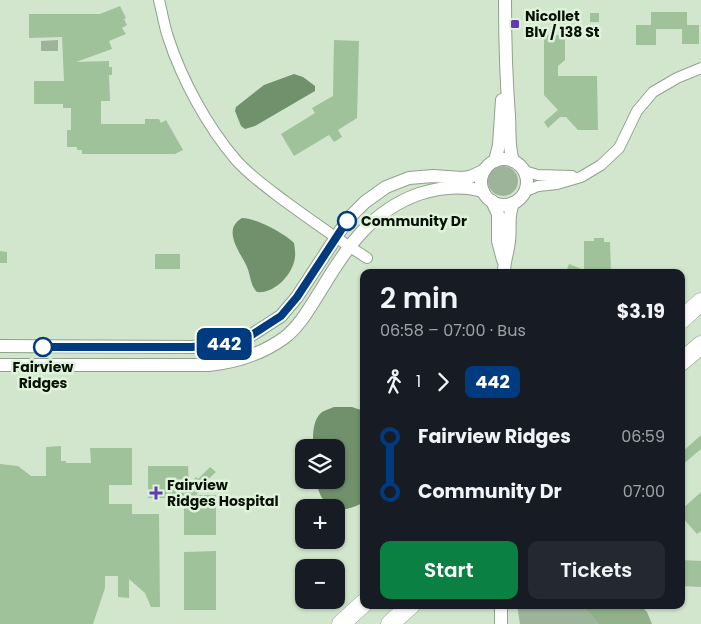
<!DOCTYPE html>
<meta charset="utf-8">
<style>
body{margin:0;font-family:Poppins,sans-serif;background:#242831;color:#f1f3f6;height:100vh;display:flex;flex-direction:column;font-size:19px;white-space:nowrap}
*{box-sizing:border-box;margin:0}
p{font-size:16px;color:#9ea1a6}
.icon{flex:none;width:28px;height:28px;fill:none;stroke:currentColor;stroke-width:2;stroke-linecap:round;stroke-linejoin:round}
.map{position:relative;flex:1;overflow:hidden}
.drawer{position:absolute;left:360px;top:269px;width:325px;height:340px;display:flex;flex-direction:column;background:#171b24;border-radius:10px;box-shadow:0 1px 4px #0004}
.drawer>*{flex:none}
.badge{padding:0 10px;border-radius:8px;font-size:18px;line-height:32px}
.fabs{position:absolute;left:295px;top:439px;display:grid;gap:10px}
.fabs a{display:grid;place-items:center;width:50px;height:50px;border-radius:10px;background:#171b24;box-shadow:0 1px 4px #0004;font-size:25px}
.map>.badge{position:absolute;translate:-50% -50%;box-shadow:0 0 0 2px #fff}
.legs{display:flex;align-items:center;gap:8px;height:55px;padding:0 20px;font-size:16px}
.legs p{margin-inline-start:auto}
.head{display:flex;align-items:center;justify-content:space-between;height:85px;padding:0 20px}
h1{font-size:28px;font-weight:600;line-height:38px}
.cta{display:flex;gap:10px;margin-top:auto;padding:10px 20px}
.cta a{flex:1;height:58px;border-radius:10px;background:#0b8043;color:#fff;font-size:20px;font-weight:600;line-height:58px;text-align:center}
.cta a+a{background:#242831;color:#f1f3f6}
ul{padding:0 20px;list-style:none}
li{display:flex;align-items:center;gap:18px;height:55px;font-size:19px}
li i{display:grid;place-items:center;width:8px;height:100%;margin:0 6px;background:currentColor}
li i::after{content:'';width:12px;height:12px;margin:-6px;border:4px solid;border-radius:50%;background:#171b24}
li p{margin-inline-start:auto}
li:first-child i{background:linear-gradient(#0000 50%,currentColor 0)}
li:last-child i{background:linear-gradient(currentColor 50%,#0000 0)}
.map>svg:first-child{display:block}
</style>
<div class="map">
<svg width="701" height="624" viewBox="0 0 701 624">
<rect width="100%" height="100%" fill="#d1e6cd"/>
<g fill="#9eb49a">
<path d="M58,40V51H41V41Z"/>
<circle cx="503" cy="181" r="15"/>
<path d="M517,605H579L590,614L598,624H520Z"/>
</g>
<path fill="#90b18a" d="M579,605H640L647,612L652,624H598L590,614Z"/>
<g fill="#70916b">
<path d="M294,74L303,77L315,86V91L255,126L245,129L241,126L235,111L236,107L264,85Z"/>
<path d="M242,218C256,218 284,233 294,243C295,249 296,256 294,262C290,277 273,294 257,292C250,285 251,276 247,267C241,253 221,230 242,218Z"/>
<path d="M334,407H352L364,411V502C338,517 321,509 316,480H336V448L313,447C313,436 312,420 322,412C325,410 330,409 334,407Z"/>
</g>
<g fill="#a0c29a">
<path d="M120,6L126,18L124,19L127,25L122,28L126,34L109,41L112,49L76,62L109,61V67H112V75H109L110,101H101V124H145V119H159L161,123L166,120L183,150L175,154H82V150H77V147H67V130H71V108H63V104H34V81H64L62,37L29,38V14H100Z"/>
<path d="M651,12H687V25H699V44H682V29H656V45H636V25H651Z"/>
<rect x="590" y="13" width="9" height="9"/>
<path d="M544,35H565V60L558,66V76H597L598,130H578L566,117H560L548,128L544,122L558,110L544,95Z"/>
<path d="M334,40L359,41L357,118L338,130L342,137L334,142L329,135L294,156L281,134L315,113L312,108L333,96Z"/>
<path d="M594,238H604V242H610L611,272H566L569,264L584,270V241H594Z"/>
<path d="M0,251L7,252V263H0Z"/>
<rect x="155" y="254" width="25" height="15"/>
<path d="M701,435V449L681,466V453Z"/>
<path d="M61,446V461H66V463H91L90,448H132V485H109V504H132V514H159L160,607H151L145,593L129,579V598L118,597V576H105V588L93,624H0V464L18,466L31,476H46V447Z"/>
<path d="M148,466H188L189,485L196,477L198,479L210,467L216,472L203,484L205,486L196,495H216V535H184V507L175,498H148Z"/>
<path d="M701,492V531L697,534L681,516V510Z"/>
<path d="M216,551V610H184V552Z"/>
<path d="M681,560L701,561V587L681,586Z"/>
</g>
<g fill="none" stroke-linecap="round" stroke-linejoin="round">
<defs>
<g id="minor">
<path d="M159,0C162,12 164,25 168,37C182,80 207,126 236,160C250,176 269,189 286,202C312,221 339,240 367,258"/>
<path d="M524,171L538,175L572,176"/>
<path d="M524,192L538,186L557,184L581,177L601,165L619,148L637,111L653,92L677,78L701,68"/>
</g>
<g id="tertiary">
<path d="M505,0C505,39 506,77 509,116C510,132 508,146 513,161"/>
<circle cx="504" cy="182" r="23"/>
<path d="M495,161L499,145L502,100"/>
<path d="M492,201L498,214V241L503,260"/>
<path d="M504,272C504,261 508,252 509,241C511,226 507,218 513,203"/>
<path d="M0,346L192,347L229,343L247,338L281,316L297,297L348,219L365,202L386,187L409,178L433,176L462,178L470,177L485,170"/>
<path d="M0,365H209C236,362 262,354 284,338C300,326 310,307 321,290C346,248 371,211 419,194C440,187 462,185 483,191"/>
<path d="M501,624V605"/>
</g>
<g id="motorway">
<path d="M681,320L701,302"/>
<path d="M681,362L701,345"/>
<path d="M341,624L364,603"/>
<path d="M390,624L411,605"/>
</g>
</defs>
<use href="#minor" stroke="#8fa38c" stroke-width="12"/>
<use href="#tertiary" stroke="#8fa38c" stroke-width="14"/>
<use href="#motorway" stroke="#8fa38c" stroke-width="19"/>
<use href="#minor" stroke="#fff" stroke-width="10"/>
<use href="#tertiary" stroke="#fff" stroke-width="12"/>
<use href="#motorway" stroke="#fff" stroke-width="18"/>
</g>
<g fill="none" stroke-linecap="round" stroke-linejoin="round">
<defs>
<path id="line-1" d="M43,347H192L229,343L247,338L281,316L297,297L347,221"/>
</defs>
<use href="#line-1" stroke="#fff" stroke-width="11"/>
<use href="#line-1" stroke="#003b80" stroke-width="8"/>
</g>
<g fill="#5f3cb4" stroke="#def3da" stroke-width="2">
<rect x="510" y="19" width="10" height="10" rx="2.5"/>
<path d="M153.5 485.5h5v5h5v5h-5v5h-5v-5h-5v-5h5z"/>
</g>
<g fill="#fff" stroke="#003b80" stroke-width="2.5">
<circle cx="347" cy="221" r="9"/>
<circle cx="43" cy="347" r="9"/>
</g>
<g text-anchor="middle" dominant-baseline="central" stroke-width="5" stroke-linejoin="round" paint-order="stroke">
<g font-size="14" font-weight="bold" fill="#091008" stroke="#def3da" text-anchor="start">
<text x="525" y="16">Nicollet<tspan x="525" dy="16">Blv / 138 St</tspan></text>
<text x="167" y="485">Fairview<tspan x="167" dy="16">Ridges Hospital</tspan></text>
</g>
<g font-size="14" font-weight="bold" fill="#091008" stroke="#def3da" text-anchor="start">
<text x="361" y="221">Community Dr</text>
<text x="43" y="367" text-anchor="middle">Fairview<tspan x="43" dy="16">Ridges</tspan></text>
</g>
</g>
</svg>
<div class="fabs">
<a><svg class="icon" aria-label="layers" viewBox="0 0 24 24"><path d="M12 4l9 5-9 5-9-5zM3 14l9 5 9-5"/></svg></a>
<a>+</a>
<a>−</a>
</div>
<b class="badge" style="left:224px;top:344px;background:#003b80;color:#fff">442</b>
<section class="drawer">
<div class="head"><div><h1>2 min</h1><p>06:58 – 07:00 · Bus</p></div><b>$3.19</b></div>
<div class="legs"><svg class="icon" aria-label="walk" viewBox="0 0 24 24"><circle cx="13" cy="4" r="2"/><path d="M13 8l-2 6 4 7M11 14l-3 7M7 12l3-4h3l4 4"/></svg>1<svg class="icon" aria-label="forward" viewBox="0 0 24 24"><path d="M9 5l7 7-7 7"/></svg><b class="badge" style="background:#003b80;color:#fff">442</b></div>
<ul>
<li><i style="color:#003b80"></i><b>Fairview Ridges</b><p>06:59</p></li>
<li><i style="color:#003b80"></i><b>Community Dr</b><p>07:00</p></li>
</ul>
<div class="cta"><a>Start</a><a>Tickets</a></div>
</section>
</div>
